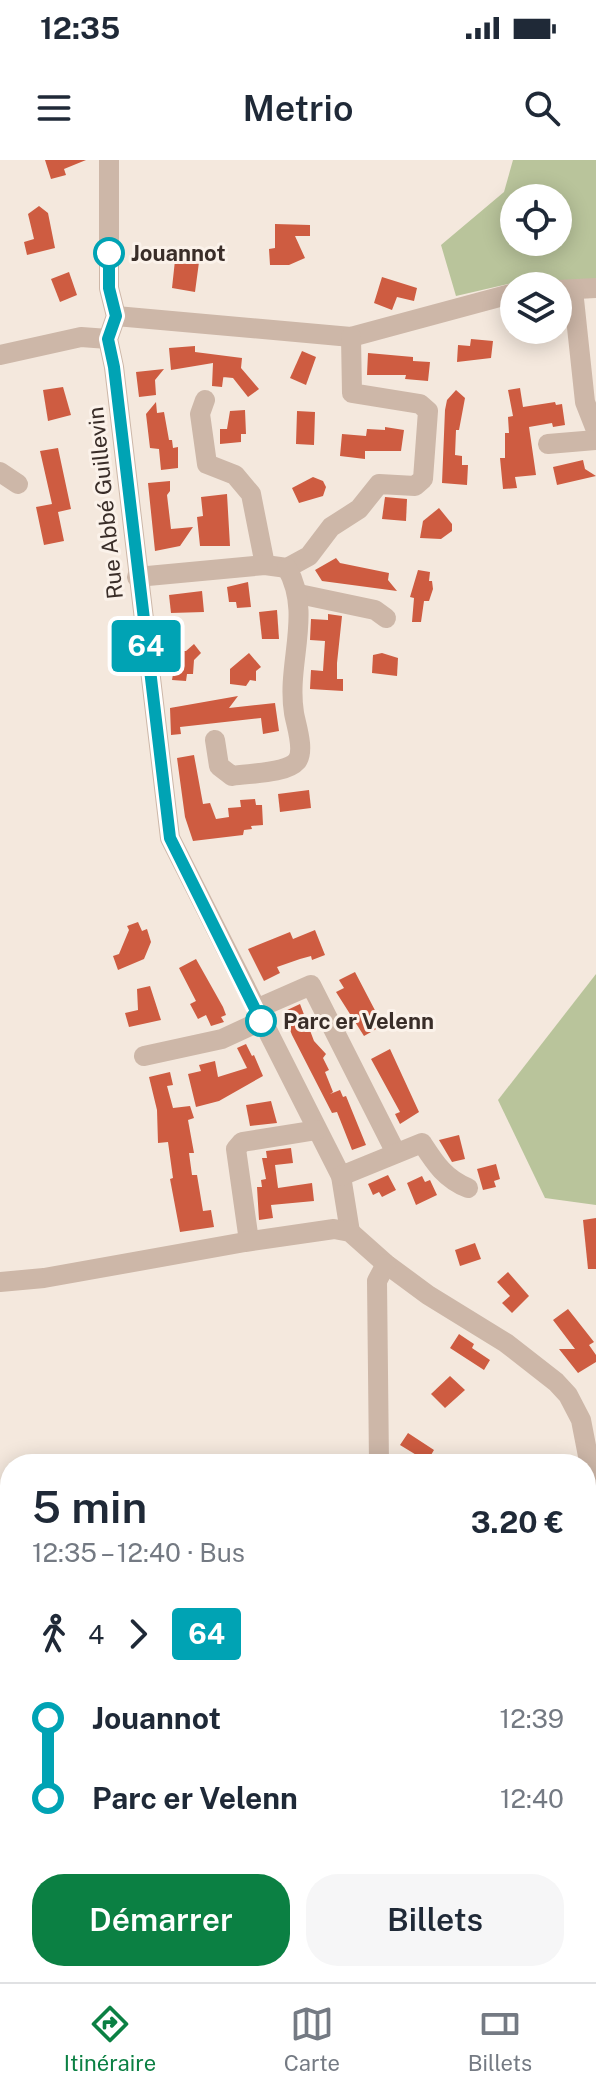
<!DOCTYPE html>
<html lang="fr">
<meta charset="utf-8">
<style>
body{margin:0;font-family:"Public Sans",sans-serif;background:#f6f6f7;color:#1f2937;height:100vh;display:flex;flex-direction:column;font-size:30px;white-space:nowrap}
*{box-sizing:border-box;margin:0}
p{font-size:26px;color:#747a83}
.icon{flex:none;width:44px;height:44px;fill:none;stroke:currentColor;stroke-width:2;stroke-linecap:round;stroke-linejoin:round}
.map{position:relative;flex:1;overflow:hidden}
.drawer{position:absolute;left:0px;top:1294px;width:596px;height:528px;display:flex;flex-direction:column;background:#fff;border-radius:32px 32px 0 0;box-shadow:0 4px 20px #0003}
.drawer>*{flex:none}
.badge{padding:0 16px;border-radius:6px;font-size:28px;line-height:52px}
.fabs{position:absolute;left:500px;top:24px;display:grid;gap:16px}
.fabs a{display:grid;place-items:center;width:72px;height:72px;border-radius:50%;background:#fff;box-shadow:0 4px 20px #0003;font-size:40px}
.map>.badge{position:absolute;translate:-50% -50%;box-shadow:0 0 0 4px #fff}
.legs{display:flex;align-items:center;gap:12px;height:88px;padding:0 32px;font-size:26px}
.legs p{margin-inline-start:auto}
.headline{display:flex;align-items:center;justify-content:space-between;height:136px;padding:0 32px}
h1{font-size:44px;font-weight:600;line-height:60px}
.button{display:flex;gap:16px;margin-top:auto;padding:16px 32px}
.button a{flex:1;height:92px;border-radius:32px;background:#0b8043;color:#fff;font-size:32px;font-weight:600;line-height:92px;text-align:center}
.button a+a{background:#f6f6f7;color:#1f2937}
ul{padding:0 32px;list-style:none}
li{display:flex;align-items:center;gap:28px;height:80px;font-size:30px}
li i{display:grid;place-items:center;width:12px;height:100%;margin:0 10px;background:currentColor}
li i::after{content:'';width:20px;height:20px;margin:-10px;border:6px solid;border-radius:50%;background:#fff}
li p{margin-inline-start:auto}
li:first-child i{background:linear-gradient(#0000 50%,currentColor 0)}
li:last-child i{background:linear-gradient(currentColor 50%,#0000 0)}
.status{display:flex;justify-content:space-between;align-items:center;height:56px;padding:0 40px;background:#fff;direction:ltr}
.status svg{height:22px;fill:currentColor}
header{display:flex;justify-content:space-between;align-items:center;height:104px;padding:0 32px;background:#fff;font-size:36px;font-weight:600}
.tab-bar{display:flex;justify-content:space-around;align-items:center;height:112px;border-top:2px solid #e0e1e3;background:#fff;font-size:22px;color:#747a83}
.tab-bar a{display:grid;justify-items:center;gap:4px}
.tab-bar .current{color:#0b8043}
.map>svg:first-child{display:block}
</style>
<div class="status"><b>12:35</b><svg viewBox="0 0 49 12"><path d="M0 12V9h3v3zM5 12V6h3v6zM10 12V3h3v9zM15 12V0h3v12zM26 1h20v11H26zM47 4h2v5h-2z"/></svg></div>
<header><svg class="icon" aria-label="menu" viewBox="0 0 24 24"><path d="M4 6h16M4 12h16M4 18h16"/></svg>Metrio<svg class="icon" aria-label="search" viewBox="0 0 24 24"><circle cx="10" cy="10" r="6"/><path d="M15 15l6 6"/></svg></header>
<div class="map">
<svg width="596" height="1822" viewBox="0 0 596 1822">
<rect width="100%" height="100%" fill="#f4e8dd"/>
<g fill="#b9c49b" fill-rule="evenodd">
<path d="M513,0H596V120L517,122L456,136L441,85L504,32ZM514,38H558V82H514Z"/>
<path d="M596,814V1045L545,1038L498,940Z"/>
</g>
<g fill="#ce5c41">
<path d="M45,0H86L64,9L66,15L51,19Z"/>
<path d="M39,46L48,53L55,88L27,95L24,82L34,79L28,54Z"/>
<path d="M275,64L310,65V76H295L305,98L289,105H270L269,89L275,88Z"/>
<path d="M176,91L193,94L192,101L199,102L195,132L172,128Z"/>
<path d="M69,112L77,135L60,142L51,119Z"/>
<path d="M382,117L417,128L414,141L397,137L392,150L374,143Z"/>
<path d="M471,179L493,181L491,198L457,202L458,185L470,186Z"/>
<path d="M195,186V192L242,198L241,208L259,229L248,237L233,218L223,217L224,212L222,227L212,226L213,203L171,210L169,188Z"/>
<path d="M302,191L316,197L306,225L290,218Z"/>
<path d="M368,193L413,197V201L430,202L428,221L405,219L406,215H367Z"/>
<path d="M164,209L155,220L156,235L139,237L136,212Z"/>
<path d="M63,227L71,255L48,261L43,230Z"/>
<path d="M520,228L523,247L555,242L556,245L562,244L565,265L553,267L552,263L529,267L536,315L515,317L517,328L503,329L500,298H505V273H509L508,257L513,256L508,230Z"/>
<path d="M456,230L465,238L459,270H456L455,295L462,296V305H468L467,325L442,323L445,250L447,240Z"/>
<path d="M156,242L157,253L164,252L169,280H172L173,288L178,287V308L161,310L159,289L150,288L146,254Z"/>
<path d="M245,250L246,274H241V282L220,284V269H227L230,251Z"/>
<path d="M297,251L315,252L314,285L296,284Z"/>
<path d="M385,267L404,270L401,291H365V299L340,296L342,274L366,276L367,269L385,270Z"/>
<path d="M58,288L71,349L58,352L64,381L44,385L36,347L52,344L40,291Z"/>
<path d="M583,300L585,309L596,316L557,325L553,307Z"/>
<path d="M313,317L323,321L326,327L323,336L299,343L292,328Z"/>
<path d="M170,321V331L167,335L171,369L193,367L180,386L155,391L148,323Z"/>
<path d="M227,334L230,386H200L197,357L203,356L201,337Z"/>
<path d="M385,337L407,339L406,361L382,359Z"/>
<path d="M439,348L452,364V371L441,379L420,378L423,361Z"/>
<path d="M336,398L340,403L389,413L388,420L397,431L322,421L315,410Z"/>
<path d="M418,410L430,412L429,421H432L433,429L429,441H424L421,462H412L414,438L410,437Z"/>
<path d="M248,422L251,447L237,448L236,442H229L227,427Z"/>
<path d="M202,431L204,452L171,453L169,435Z"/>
<path d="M277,450L279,479H262L259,452Z"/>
<path d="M328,454L342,456L337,503V519H343V531L310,529L311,510L323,511L325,481L310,480L311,459L328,460Z"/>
<path d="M194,484L201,493L194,500L193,514H187L186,521L172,520L177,491H186Z"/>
<path d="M249,493L261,507L256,511V521L250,520L246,526L230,524V509Z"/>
<path d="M382,493L398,498L397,516L372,513L373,495Z"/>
<path d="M238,536L229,548L275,543L279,571L263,574L261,558L180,567L181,574L171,575L170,548Z"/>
<path d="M194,595L203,644L210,643L216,659L229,657L228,648L241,647L240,640L255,639L256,645H262L263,665L251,666L252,669L244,670L243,675L193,681L185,657L177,598Z"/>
<path d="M309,630L311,648L280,652L278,634Z"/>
<path d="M138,762L142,771L147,769L151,782L144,799L118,810L113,796L119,794L129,770L127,766Z"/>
<path d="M315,770L325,795L312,800L311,796L300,799L277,807L280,813L264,821L248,789L290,772L293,779Z"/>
<path d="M196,799L223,847L226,855L221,857L224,862L211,866L206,855L198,859L190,844L196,841L179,808Z"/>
<path d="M355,812L379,858L374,860L378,868L364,876L336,832L344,828L339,820Z"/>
<path d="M150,826L161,860L129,867L125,853L138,850L137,829Z"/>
<path d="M300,844L314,881L326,894L323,898L329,910L325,912L333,932L330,934L340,930L343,937L346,936L366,985L352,990L337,952L332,953L292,875L283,852Z"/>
<path d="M246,884L252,896L254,895L263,916L219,941L196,947L188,914L201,911L199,905L215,901L218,917L247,908L237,888Z"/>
<path d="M390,889L419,952L400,964L395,954L400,952L371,899Z"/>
<path d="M170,912L173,925L167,926L173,948L190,946L194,958L188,960L194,993H189L192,1015H197L203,1051L211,1050L214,1067L180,1072L170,1019L173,1018L168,982L158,983L157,950L149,917Z"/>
<path d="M271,941L277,963L250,966L246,945Z"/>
<path d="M459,975L465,999L452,1002L439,980Z"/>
<path d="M291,988L293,1003L275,1005L278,1028L312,1023L314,1041L271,1045L273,1058L259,1060L257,1027H262L261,1020L266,1019L262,998H267L266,991Z"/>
<path d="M496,1004L500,1019L494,1021L496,1027L483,1030L477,1009Z"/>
<path d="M388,1015L396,1030L382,1037L379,1032L373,1035L368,1024Z"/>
<path d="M422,1016L425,1022L430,1020L437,1035L416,1045L407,1023Z"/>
<path d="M596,1058V1109H588L583,1060Z"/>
<path d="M475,1083L481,1099L460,1106L455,1090Z"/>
<path d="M508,1112L529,1136L512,1153L502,1143L510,1136L497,1122Z"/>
<path d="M568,1149L594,1182L589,1185L596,1195V1202L578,1213L559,1189H575L553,1160Z"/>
<path d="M459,1174L474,1184L472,1188L490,1200L484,1210L450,1188Z"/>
<path d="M450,1216L465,1230L445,1248L431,1234Z"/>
<path d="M408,1273L434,1290L431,1295L446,1304H413L418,1296L400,1285Z"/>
</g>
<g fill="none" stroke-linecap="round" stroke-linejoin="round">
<g stroke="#cdb7a8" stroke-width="20">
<path d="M109,0V128L116,156L108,179L114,207L170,678L341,1016L350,1072"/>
<path d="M558,130L596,128"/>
<path d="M573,130L585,242L596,270"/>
<path d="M116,156L351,177L514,133"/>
<path d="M0,195L81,177L108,179"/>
<path d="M205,240L200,254L207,304L235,315L251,334L265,405"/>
<path d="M548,284L596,280"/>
<path d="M0,312L18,324"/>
<path d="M137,417L265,405L287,408L309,396L331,367L359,349L379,324L415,326L423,319L428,251L420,244L352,233L351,177"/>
<path d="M299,434L375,450L386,458"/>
<path d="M215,580L219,606L232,616C249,613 286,614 297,601C305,590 296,565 294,553C286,503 313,454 287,408"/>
<path d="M256,849L311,825L396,993"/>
<path d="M144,896L222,879L261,861"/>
<path d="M341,1016L422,983C435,1003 445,1019 468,1028"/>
<path d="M249,1081L236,989L242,982L317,970"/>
<path d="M0,1122L44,1118L245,1082L334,1069L350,1072L386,1104L428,1135L506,1183L556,1222L568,1235L581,1260L596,1337"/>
<path d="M379,1304L377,1121L386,1104"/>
<path d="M479,1812L483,1822"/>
</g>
<g stroke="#392d28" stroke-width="4" stroke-dasharray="2 6" stroke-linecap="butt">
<path d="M0,1451L10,1460"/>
<path d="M340,1812L348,1822"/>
</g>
</g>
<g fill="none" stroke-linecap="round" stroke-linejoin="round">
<defs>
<path id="line-1" d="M109,93V128L116,156L108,179L114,207L170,678L261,861"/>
</defs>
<use href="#line-1" stroke="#fff" stroke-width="18"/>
<use href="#line-1" stroke="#00a3b4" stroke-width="12"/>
</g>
<g fill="#fff" stroke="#00a3b4" stroke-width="4">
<circle cx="109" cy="93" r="14"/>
<circle cx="261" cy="861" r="14"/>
</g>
<g text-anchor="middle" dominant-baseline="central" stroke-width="6" stroke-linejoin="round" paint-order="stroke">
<g font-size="22" font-weight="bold" fill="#392d28" stroke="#fbf2ea" text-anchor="start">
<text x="131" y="93">Jouannot</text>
<text x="283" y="861">Parc er Velenn</text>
</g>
<g font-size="22" fill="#392d28" stroke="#fbf2ea">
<text transform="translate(105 343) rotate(-96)">Rue Abbé Guillevin</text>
</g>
</g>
</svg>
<div class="fabs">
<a><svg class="icon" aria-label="locate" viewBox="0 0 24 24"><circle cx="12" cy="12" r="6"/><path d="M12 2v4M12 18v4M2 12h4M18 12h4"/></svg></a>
<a><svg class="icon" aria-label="layers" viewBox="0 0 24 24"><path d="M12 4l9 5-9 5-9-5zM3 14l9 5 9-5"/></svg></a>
</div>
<b class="badge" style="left:146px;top:486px;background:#00a3b4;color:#fff">64</b>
<section class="drawer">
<div class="headline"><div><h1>5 min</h1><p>12:35 – 12:40 · Bus</p></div><b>3.20 €</b></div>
<div class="legs"><svg class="icon" aria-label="walk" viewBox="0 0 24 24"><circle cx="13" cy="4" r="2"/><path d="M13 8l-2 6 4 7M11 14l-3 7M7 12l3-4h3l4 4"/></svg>4<svg class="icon" aria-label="forward" viewBox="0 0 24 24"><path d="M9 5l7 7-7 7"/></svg><b class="badge" style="background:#00a3b4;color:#fff">64</b></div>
<ul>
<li><i style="color:#00a3b4"></i><b>Jouannot</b><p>12:39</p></li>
<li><i style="color:#00a3b4"></i><b>Parc er Velenn</b><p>12:40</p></li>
</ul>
<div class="button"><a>Démarrer</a><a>Billets</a></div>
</section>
</div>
<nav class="tab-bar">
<a class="current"><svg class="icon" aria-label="directions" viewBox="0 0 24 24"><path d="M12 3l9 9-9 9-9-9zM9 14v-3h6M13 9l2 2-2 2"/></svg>Itinéraire</a>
<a><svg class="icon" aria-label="map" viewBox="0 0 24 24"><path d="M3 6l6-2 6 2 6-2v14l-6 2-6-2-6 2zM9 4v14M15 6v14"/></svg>Carte</a>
<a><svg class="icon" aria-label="tickets" viewBox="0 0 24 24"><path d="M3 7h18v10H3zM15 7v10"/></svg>Billets</a>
</nav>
